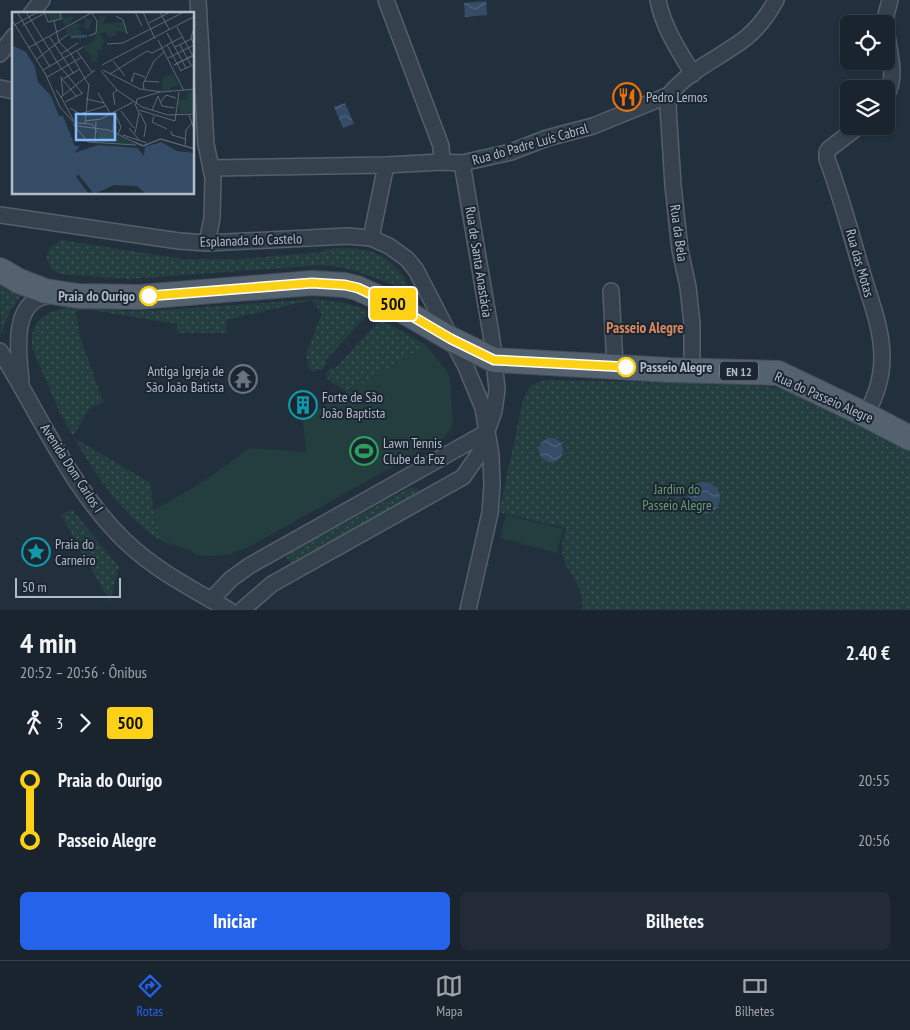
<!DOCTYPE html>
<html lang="pt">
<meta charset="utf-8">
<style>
body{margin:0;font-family:"PT Sans Narrow",sans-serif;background:#232c36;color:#f1f3f6;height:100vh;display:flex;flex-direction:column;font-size:19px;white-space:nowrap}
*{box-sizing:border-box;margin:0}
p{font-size:16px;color:#9fa4aa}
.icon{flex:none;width:28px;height:28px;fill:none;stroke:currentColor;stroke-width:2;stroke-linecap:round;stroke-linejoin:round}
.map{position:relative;height:610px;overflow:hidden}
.sheet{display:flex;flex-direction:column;background:#1a242e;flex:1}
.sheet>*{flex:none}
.badge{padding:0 10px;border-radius:4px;font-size:18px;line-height:32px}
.fabs{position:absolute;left:840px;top:15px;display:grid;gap:10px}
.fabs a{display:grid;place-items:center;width:55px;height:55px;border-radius:8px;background:#1a242e;box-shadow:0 1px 4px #0004,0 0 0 1px #38414a;font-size:25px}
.scale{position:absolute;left:15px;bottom:12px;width:106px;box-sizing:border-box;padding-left:5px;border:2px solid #b2bcc9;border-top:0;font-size:14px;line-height:18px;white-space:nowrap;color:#b2bcc9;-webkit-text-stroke:4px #1b2632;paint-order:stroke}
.map>.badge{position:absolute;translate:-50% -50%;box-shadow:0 0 0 2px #fff}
.legs{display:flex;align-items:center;gap:8px;height:55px;padding:0 20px;font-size:16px}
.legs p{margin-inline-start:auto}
.summary{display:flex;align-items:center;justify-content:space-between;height:85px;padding:0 20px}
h1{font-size:28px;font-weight:700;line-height:38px}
.cta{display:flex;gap:10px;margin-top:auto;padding:10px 20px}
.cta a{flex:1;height:58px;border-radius:8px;background:#2563eb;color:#fff;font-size:20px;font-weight:700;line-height:58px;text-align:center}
.cta a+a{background:#232c36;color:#f1f3f6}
ul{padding:0 20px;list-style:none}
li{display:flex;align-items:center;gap:18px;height:60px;font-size:19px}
li i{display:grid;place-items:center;width:8px;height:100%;margin:0 6px;background:currentColor}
li i::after{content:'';width:12px;height:12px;margin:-6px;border:4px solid;border-radius:50%;background:#1a242e}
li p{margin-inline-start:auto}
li:first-child i{background:linear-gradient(#0000 50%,currentColor 0)}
li:last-child i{background:linear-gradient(currentColor 50%,#0000 0)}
.menu{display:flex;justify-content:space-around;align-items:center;height:70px;border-top:1px solid #38414a;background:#1a242e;font-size:14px;color:#9fa4aa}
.menu a{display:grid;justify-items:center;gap:2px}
.menu .current{color:#2563eb}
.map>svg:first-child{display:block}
</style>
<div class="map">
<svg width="910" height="610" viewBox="0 0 910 610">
<defs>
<pattern id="green-dots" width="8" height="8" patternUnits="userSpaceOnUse" patternTransform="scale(1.25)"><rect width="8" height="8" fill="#243d3f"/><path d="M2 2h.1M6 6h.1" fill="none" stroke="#415759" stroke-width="1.8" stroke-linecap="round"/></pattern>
<pattern id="water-waves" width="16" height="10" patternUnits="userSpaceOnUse" patternTransform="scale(1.25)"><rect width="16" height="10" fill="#354c66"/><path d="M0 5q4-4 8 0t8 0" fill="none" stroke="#50647b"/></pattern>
</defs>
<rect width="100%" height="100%" fill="#22303e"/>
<g fill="url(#green-dots)">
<path d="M61,240L183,259H238L324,252V249C354,248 375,245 398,270C403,275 408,282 409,290L407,291C377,278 355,268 322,265L130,279L60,274L52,270C43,256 46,248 61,240Z"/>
<path d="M0,280L22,295L9,313L1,335Z"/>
<path d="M317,299L349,304L367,310V315L325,361L327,363L321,371L318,369L314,372L309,370L306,354L322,314L312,300L226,320L227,333H178L177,324L90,310L76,311L80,336L103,402L89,409L73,436L59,411L32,347V334L37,322L47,314L62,308L74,307L124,311H149Z"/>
<path d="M381,319L427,346L347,392L327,379L328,377L325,374L332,367L334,369Z"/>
<path d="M551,380L743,384L777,388L799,394L910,451V610H582C586,584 561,569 562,548C562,541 565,534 566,528L499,512L523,400C530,384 534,381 551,380Z"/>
<path d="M74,438L151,483L153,511L160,532L173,547C128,525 99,480 74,438Z"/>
<path d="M411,487L418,489L419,492L417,496L292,563L287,559L288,554Z"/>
<path d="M72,509L119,567L110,602L61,515Z"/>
</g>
<g fill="#243d3f">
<path d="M427,346L447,372L450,380L453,425L444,438L247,548L227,555L206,556L197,555L190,550L171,544L160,532L153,511L204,481L250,448L307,452L302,418Z"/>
<path d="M506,515L563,529L557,553L500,538Z"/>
</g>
<g fill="url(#water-waves)">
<path d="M486,1L487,15L465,17L464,3Z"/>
<path d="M345,103L354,124L343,128L334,107Z"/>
<circle cx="551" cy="450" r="12"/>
<circle cx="704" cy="498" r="16"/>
</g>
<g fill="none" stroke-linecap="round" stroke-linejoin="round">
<defs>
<g id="street">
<path d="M198,0L206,144L213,178L212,218L207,243"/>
<path d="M386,0L441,146L442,162"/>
<path d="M658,0C663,27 679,51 693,74"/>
<path d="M31,14L42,0"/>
<path d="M886,24V15L890,0"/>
<path d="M886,26C887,49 899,74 886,96"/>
<path d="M0,54L14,36"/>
<path d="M0,88L14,91"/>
<path d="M669,95L668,107L673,185L680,250L688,287L692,324V370"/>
<path d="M859,126L829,149L827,152V159C841,196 851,234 862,272C870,299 882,328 882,357C882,379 876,395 866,415"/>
<path d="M211,168L386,165L442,162L462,163L511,152L547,138L593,126L669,95C690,69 722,57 747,37C759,27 769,13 776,0"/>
<path d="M0,215L179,241L207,243L348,236L371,238L389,246L407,259L416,270L466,367L483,408L491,455L492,485L490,513L468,610"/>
<path d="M371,238L386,165"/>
<path d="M611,291L615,366"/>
<path d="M0,351C40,414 70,488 125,541C155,570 194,590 229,610"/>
<path d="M21,380C18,352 10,297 53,295"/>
<path d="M211,600L231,579L249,566L487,432"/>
<path d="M242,610L272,584L463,477L479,454L494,411L497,390L492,340L462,163"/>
</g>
<path id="primary" d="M0,270L19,281L45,291L78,296L140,297L312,283L345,285L357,288L388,302L451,339L494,360L670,370L778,373L866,415L910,438"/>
</defs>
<use href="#street" stroke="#545f6b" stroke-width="18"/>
<use href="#primary" stroke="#424d59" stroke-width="26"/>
<use href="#street" stroke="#36414e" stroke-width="15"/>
<use href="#primary" stroke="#54616e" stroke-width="24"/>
</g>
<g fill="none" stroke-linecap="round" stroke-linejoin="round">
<defs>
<path id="line-1" d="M149,296L312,283L345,285L358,288L388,302L451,339L494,360L626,367"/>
</defs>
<use href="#line-1" stroke="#fff" stroke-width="11"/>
<use href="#line-1" stroke="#fcd116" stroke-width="8"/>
</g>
<defs>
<symbol id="restaurant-ring" viewBox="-11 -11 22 22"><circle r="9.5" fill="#1b2632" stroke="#e8710a" stroke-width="1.5"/><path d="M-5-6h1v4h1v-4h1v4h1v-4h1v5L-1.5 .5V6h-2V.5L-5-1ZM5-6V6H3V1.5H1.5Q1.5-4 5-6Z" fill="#e8710a"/></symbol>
<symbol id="temple-ring" viewBox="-11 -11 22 22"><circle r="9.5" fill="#1b2632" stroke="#6b7280" stroke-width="1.5"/><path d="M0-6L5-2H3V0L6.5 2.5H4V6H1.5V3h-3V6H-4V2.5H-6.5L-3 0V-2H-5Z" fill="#6b7280"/></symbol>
<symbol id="building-ring" viewBox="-11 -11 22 22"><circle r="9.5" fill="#1b2632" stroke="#0f9aa8" stroke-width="1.5"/><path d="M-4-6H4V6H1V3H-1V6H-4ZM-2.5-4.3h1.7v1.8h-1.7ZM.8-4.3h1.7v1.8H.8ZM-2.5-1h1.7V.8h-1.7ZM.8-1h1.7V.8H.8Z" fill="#0f9aa8"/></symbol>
<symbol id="stadium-ring" viewBox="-11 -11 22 22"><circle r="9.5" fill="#1b2632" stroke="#2e9e5b" stroke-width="1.5"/><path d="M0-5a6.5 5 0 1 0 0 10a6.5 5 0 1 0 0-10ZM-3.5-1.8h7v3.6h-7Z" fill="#2e9e5b"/></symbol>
<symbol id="sight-ring" viewBox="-11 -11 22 22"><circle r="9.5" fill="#1b2632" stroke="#0f9aa8" stroke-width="1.5"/><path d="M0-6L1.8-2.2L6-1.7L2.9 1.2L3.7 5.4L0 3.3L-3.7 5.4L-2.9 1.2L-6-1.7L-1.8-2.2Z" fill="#0f9aa8"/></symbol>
</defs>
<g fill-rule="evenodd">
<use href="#restaurant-ring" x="611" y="81" width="32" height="32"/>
<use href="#temple-ring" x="227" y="363" width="32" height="32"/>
<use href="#building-ring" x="287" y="389" width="32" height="32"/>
<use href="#stadium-ring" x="348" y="435" width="32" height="32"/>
<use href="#sight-ring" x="20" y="536" width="32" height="32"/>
</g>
<g fill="#fff" stroke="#fcd116" stroke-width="2.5">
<circle cx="149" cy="296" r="9"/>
<circle cx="626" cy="367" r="9"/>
</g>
<g text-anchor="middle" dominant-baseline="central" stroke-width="4" stroke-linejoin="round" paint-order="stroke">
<rect fill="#1b2632" stroke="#858f9c" stroke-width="1" x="720" y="361.5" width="38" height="19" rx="4"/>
<g font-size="12" font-weight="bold" fill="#b2bcc9">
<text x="739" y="371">EN 12</text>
</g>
<g font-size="14" fill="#b2bcc9" stroke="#1b2632" text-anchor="start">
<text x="646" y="97">Pedro Lemos</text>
<text x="224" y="371" text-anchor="end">Antiga Igreja de<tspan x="224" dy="16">São João Batista</tspan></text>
<text x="322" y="397">Forte de São<tspan x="322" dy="16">João Baptista</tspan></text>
<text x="383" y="443">Lawn Tennis<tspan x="383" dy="16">Clube da Foz</tspan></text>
<text x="55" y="544">Praia do<tspan x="55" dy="16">Carneiro</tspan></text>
</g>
<g font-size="14" fill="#b2bcc9" stroke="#1b2632">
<text transform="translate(530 144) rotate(-16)">Rua do Padre Luís Cabral</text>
<text transform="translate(679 233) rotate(82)">Rua da Bela</text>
<text transform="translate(251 240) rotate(-2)">Esplanada do Castelo</text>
<text transform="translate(479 262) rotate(81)">Rua de Santa Anastácia</text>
<text transform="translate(860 263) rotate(74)">Rua das Motas</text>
<text transform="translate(824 397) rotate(24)">Rua do Passeio Alegre</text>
<text transform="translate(72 468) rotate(57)">Avenida Dom Carlos I</text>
</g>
<g font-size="14" font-weight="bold" fill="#b2bcc9" stroke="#1b2632" text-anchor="end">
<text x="135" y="296">Praia do Ourigo</text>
<text x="640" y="367" text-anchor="start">Passeio Alegre</text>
</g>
<g font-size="14" fill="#689b70" stroke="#1b2632">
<text x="677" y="489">Jardim do<tspan x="677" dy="16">Passeio Alegre</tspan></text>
</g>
<g font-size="15" font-weight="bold" fill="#d98a5c" stroke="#1b2632">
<text x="645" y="327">Passeio Alegre</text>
</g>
</g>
<g transform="translate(12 12)">
<rect width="182" height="182" fill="#22303e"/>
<path d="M35,0H48L53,6L62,3L58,12L52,13L49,7L38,9ZM88,3L94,5L91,12L111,10L113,20L104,19V23L97,26L94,20L88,22L93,31L88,33L91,38H86L85,50L81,49L79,53L80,46L71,34L82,29ZM73,6L80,8L77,18L69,14L64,18H69V30L63,25L55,24L54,16L64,11L72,14ZM182,78V101H168L165,87L175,88L176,79ZM86,119H98L126,133L87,131Z" fill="#243d3f"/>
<path d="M161,61L167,73L158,76L160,79H149L151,66Z" fill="#243d3f"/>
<path d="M0,33L14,40L23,55L26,70L39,84L47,104H51L63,134H68L62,141L86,133L100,134L125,136L132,144L133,135L149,130L165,139L182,141V182H134L125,174L102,173L82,182L66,162L64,165L77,182H0Z" fill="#354c66"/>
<path fill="none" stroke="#354c66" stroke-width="2.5" d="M59,25L75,24"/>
<path fill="none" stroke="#5c6876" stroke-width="1" d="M5,0L38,55M14,0L50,58M123,0L130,14M131,0L143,27M148,0L157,17M33,2L36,10L49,7L48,0M104,4L111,8L115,22M0,8L34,63M42,9L47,30L59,42L76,72M137,11L158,0M2,13L26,0M11,13L35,0M165,15L183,48M155,21L174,56M37,24L62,62M77,24L84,21L85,9L80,1M146,28L172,79M95,32L111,31L172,0M155,33L169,59M168,33L179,53M182,33L179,26L183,12M163,35L179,27M16,36L81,0M65,39L80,60M140,41L170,25M49,42L66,31M183,42L162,53L183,43M156,46L182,33M25,47L55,23M101,49L113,64M90,53L183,4M31,58L71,35M51,58L70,81M91,58L128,77L150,80L183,77M89,59L105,78L130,95L156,103L183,102M168,59L183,52M33,61L48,95L65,114L97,118L130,134L149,127L183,137M98,62L135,39L140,41M49,64L51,83M35,65L70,45M120,66V70L122,61L133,65M49,68L68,57M51,68L65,85M132,69L147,70M132,77L131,72L142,49L152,40M44,78L49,85L83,58M86,81L98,101M146,84L150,94L163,96M49,85L62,109M74,87L92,91M53,90L71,81M148,91L154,83L164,86M123,92L127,101L123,121M124,92L125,87L148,80M103,93L101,81L105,78M58,96L68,102L93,94M127,98L163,109L167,80M140,98L146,84M102,99L109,115L106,122M109,99L122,116M128,101L134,113L132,125M177,103L183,120M142,104L140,110L155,117M73,109L89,107L121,90M63,111L80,112L85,120M61,112L76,130L124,133M73,112L77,71M117,116L127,128M159,119L160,123L174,127M101,120L102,101M111,123L135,131M123,130L132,134L148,127L183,137M83,131L84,109M173,133L174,118L180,111"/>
<path fill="#83bafc" fill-opacity="0.15" stroke="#83bafc" stroke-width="2.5" d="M64,102H103V128H64Z"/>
<rect width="182" height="182" fill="none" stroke="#b2bcc9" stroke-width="2.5"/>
</g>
</svg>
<div class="fabs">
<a><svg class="icon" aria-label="locate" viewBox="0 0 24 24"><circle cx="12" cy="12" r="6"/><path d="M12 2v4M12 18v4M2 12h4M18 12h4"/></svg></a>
<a><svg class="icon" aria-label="layers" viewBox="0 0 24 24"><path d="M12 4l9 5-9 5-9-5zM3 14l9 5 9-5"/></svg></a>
</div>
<div class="scale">50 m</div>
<b class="badge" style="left:393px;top:304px;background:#fcd116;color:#111">500</b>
</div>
<section class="sheet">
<div class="summary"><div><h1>4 min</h1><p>20:52 – 20:56 · Ônibus</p></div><b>2.40 €</b></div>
<div class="legs"><svg class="icon" aria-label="walk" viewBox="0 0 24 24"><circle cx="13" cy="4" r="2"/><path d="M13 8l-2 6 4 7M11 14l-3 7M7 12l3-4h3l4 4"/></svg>3<svg class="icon" aria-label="forward" viewBox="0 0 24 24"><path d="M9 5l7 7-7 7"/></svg><b class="badge" style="background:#fcd116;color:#111">500</b></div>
<ul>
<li><i style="color:#fcd116"></i><b>Praia do Ourigo</b><p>20:55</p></li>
<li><i style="color:#fcd116"></i><b>Passeio Alegre</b><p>20:56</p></li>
</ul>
<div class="cta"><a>Iniciar</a><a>Bilhetes</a></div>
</section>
<nav class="menu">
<a class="current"><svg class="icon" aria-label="directions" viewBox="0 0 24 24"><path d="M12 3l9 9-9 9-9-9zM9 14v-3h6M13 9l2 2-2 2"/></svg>Rotas</a>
<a><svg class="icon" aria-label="map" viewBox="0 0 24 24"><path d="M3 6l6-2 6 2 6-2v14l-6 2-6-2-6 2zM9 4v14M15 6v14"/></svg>Mapa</a>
<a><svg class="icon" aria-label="tickets" viewBox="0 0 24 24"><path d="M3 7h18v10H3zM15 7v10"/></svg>Bilhetes</a>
</nav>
